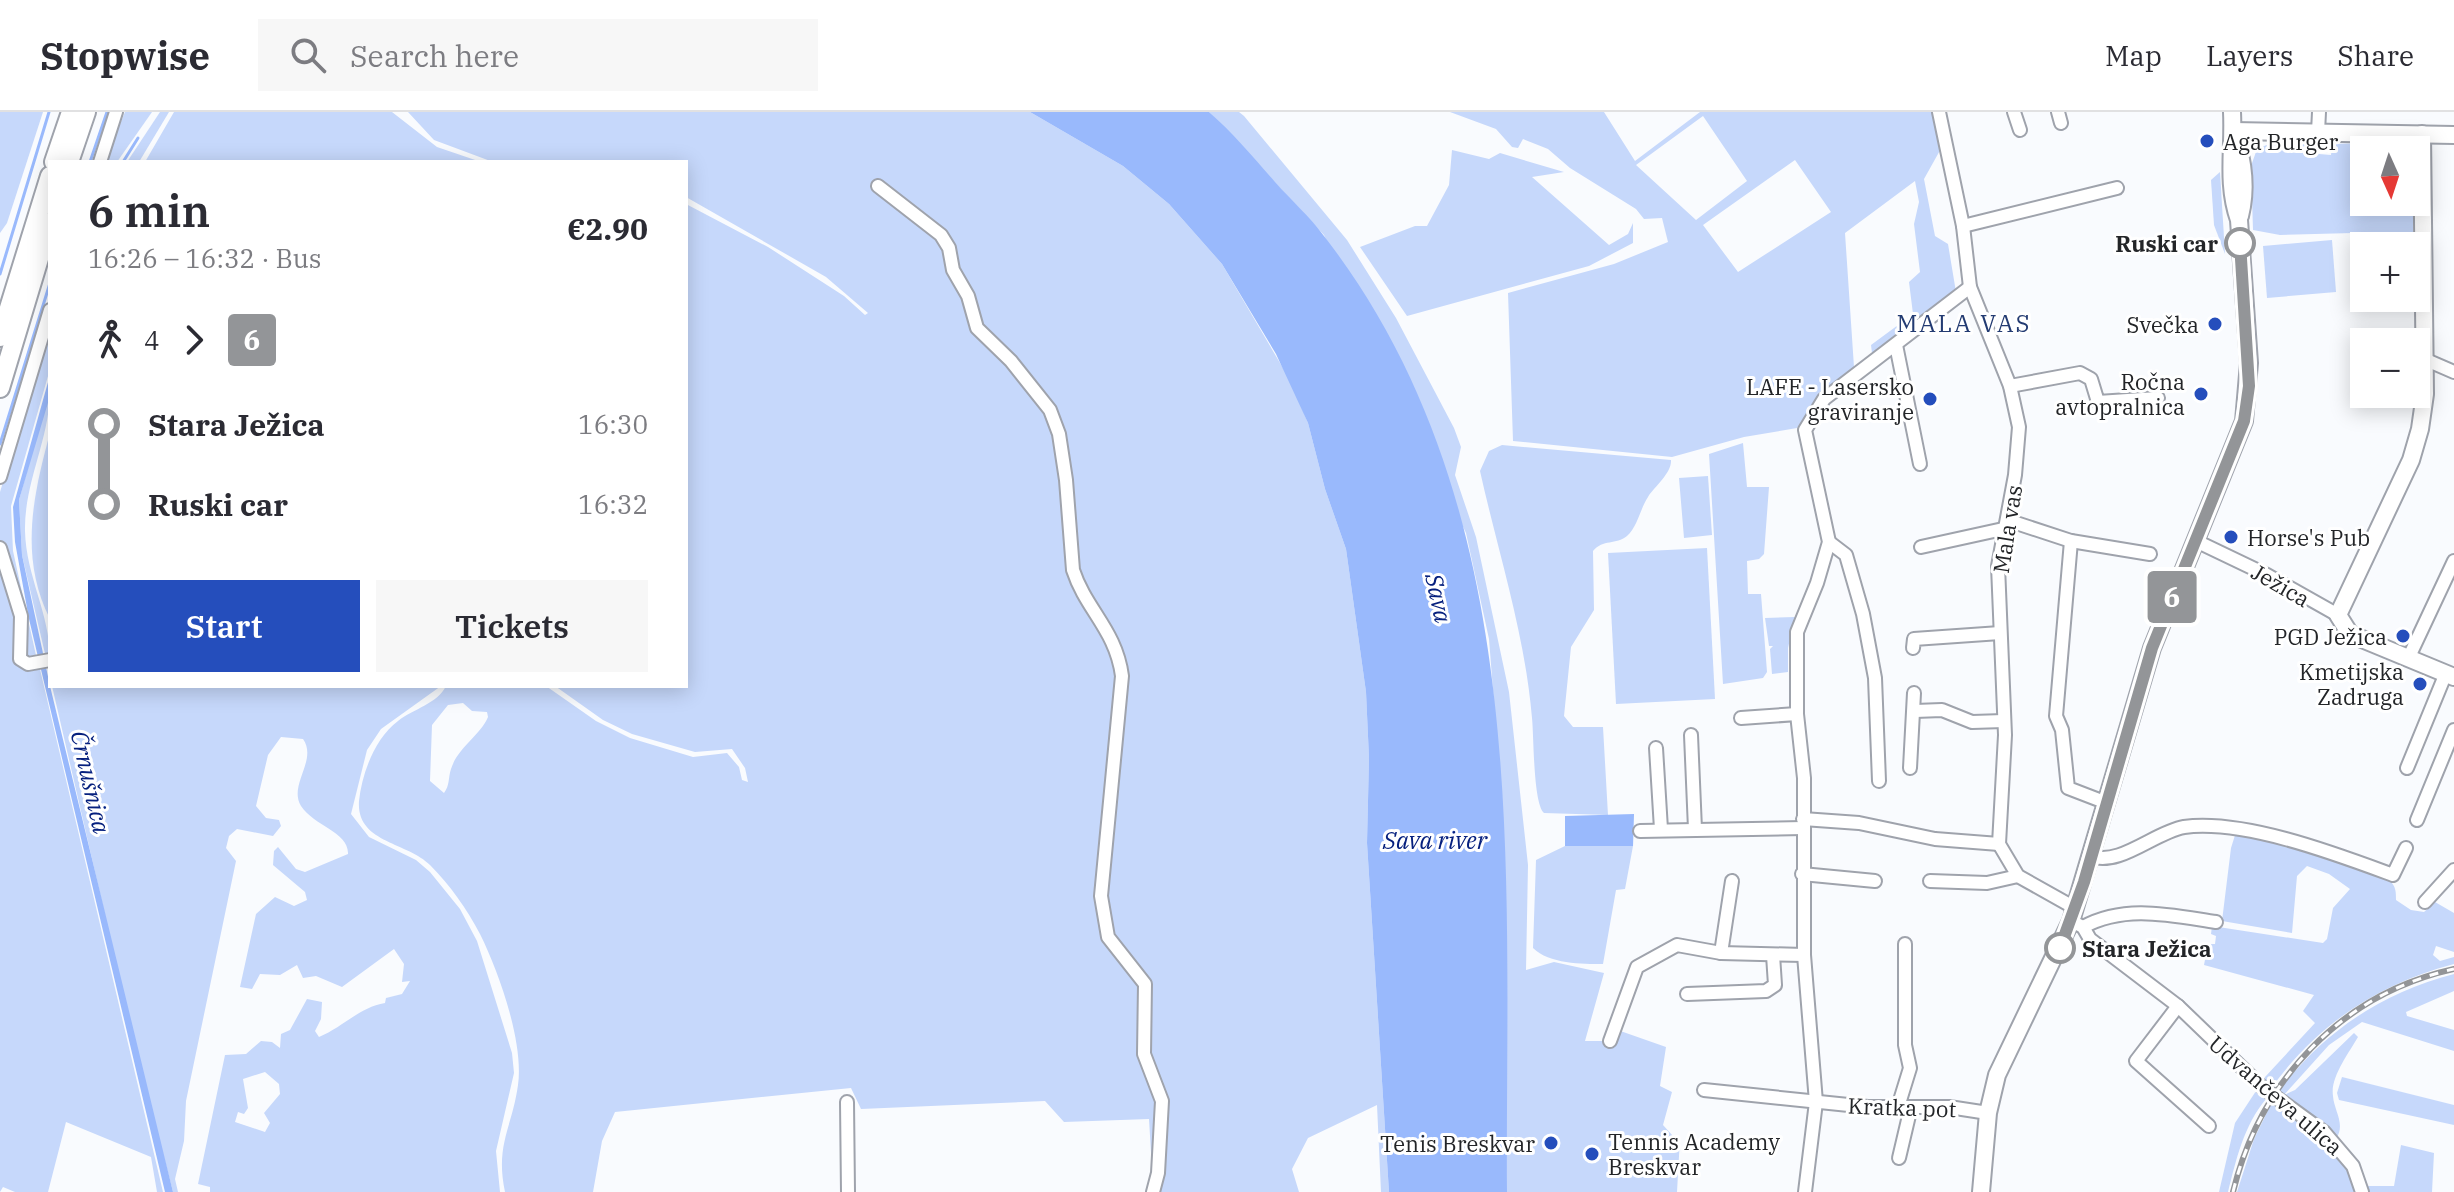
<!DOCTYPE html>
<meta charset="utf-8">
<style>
body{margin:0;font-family:"IBM Plex Serif",serif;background:#f7f7f7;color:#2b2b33;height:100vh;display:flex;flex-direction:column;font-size:30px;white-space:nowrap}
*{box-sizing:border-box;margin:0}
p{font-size:26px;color:#7c7c81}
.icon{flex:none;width:44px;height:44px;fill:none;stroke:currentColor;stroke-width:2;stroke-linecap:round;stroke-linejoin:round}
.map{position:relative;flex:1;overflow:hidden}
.panel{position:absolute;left:48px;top:48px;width:640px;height:528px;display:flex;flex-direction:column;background:#fff;border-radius:0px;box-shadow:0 4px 20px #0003}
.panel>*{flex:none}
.badge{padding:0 16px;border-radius:6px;font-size:28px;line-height:52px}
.needle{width:52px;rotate:177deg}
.fabs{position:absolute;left:2350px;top:24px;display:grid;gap:16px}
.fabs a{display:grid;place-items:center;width:80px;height:80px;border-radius:0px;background:#fff;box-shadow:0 4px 20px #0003;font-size:40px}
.map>.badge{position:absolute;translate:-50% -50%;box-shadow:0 0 0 4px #fff}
.legs{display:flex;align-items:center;gap:12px;height:88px;padding:0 40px;font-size:26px}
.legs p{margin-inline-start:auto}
.headline{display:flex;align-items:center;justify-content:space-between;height:136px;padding:0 40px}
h1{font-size:44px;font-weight:600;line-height:60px}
.action{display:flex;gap:16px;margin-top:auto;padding:16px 40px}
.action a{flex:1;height:92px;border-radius:0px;background:#254ebc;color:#fff;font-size:32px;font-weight:600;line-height:92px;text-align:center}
.action a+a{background:#f7f7f7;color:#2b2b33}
ul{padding:0 40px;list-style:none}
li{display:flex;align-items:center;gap:28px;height:80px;font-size:30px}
li i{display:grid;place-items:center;width:12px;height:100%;margin:0 10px;background:currentColor}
li i::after{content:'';width:20px;height:20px;margin:-10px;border:6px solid;border-radius:50%;background:#fff}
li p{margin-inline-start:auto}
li:first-child i{background:linear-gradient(#0000 50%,currentColor 0)}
li:last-child i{background:linear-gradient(currentColor 50%,#0000 0)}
header{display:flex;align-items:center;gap:48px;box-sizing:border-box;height:112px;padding:0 40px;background:#fff;border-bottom:2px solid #e1e1e2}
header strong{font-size:38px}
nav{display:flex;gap:44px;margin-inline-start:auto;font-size:28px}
.search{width:560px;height:72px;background:#f7f7f7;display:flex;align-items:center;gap:20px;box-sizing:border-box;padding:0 28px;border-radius:0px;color:#7c7c81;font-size:30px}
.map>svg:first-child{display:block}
</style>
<header>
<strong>Stopwise</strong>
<div class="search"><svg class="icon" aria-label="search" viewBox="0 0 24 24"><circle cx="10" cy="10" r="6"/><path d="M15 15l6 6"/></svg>Search here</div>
<nav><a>Map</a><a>Layers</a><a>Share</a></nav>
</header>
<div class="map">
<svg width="2454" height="1080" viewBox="0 0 2454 1080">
<rect width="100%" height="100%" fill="#f9fbfe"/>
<g fill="#c6d8fb" fill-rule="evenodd">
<path d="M0,0H43L7,111L0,121Z"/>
<path d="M125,0H152L117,50H104Z"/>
<path d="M160,0H169L139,50H127Z"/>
<path d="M174,0H392L437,35L481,50H145Z"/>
<path d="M408,0H1030L1123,54L1169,92L1222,152L1290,268L1308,311L1325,377L1346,437L1366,580L1369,646L1367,731L1389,1080H1381L1377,993L1308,1026L1292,1057L1299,1080H1148L1153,1074L1149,1007L1064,1010L1045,989L861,997L851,976L615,1000L602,1029L593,1080H505C495,1033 512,1016 518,973C524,931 499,860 480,822C467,797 450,773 430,753C408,730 356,731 359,689C362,661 375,626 398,609C413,597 437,592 446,574H546L596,609L630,626L693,645L727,641L739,655L742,668L748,670L745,656L732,637L695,640L632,622L603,608L555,574H686V92L768,135L844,184L865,203L868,201L826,165L686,85V50H493L434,28ZM463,591L472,599L487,600L488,605C480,624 458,635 451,657C448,666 450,673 444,681L430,669L432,613L448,593Z"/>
<path d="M1209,0H1239L1244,4L1347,128L1396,206L1454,316L1461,335L1455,363L1476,425L1509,580L1528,753L1526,858L1554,850L1604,861L1585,929H1603L1609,915L1666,935L1660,974L1672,980L1663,1013L1673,1024L1680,1026L1677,1080H1507L1503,706L1489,527L1466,421L1324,123Z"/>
<path d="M1450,0H1604L1635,49L1700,0H1936L1943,33L1924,67L1935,124L1948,132L1956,180L1872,241L1871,233L1913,202L1909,170L1920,160L1914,112L1919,90L1915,69L1845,121L1854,255L1823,279L1797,316L1744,325L1672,345L1513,329L1508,181L1614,152L1668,130L1662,106L1644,107L1636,97L1570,56L1548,37L1523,27L1518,36L1512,35L1496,17ZM1703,4L1747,69L1696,108L1636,53ZM1795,48L1831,100L1738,160L1703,113Z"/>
<path d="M2402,30L2412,38H2364V90H2413V126L2353,121L2280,123L2253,118L2251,54L2257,37L2269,32L2319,31V42L2331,43L2332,32Z"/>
<path d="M1452,38L1489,47L1500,41L1564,60L1532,65L1609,133L1628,122L1633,111V131L1589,154L1407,204L1360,135L1415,114H1427L1449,73Z"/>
<path d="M2220,60L2225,142L2214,113L2211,68Z"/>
<path d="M2332,128L2336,180L2267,186L2263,134Z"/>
<path d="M50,215V257L11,394L13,439L37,548H27L0,430V380Z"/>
<path d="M50,278C50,327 24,370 25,419C26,464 50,502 50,546H46L22,443L19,388Z"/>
<path d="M50,321V507C19,446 33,383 50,321Z"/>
<path d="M1743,331L1747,375H1769L1764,442L1759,447L1747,449L1748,482H1761L1767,560L1763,566L1723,572L1709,342Z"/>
<path d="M1502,333L1671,348C1672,361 1655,374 1648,385C1640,397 1638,414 1627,424C1616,433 1603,427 1593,439L1594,498L1571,535L1564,604L1573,615H1603L1608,703L1544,701C1533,691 1534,625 1532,606C1525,522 1498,440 1480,359L1489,339Z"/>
<path d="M1708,364L1712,423L1684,426L1679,366Z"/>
<path d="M1707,436L1715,587L1616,592L1608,441Z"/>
<path d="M0,444L19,525L14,541L16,548L39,553L163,1080H157L151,1045L66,1010L48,1080H15L3,1075L0,1080Z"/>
<path d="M1795,505L1788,536V560L1772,562L1770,537L1773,534H1769L1765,506Z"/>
<path d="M52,574H441L381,617L367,638L351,702L369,725L416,748L430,760L460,797L477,829L512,941L514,961L496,1039L500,1080H210V1075L198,1072L225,943L246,942L261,929L272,930L280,936L281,922L290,918L307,887L322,890L321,907L315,919L319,925C343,915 360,895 385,891L386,886L402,882L410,869L402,870L404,852L394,837L342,875L316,864L303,866L297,853L280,863L260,862L252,877L240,875L256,802L275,785L294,794L307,788L305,780L273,753L274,739L278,735L296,757L305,760L348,742C349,720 314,714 301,694C288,673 318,648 303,627L281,625L268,643L256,694L266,706L279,708L281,714L273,724L237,717L229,724L226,736L236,749L186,989L184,1029L175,1067L178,1080H173L137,941ZM265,960L279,972L280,982L264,1001L270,1011L265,1020L235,1010L238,1000L244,1002L248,996L243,967Z"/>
<path d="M2236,720C2267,731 2373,751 2391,770C2396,775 2396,781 2396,788L2411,798L2424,800L2435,790L2454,801V840L2436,834L2433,843L2440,849L2454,845V852C2378,872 2318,912 2272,975L2263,969L2265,965L2315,911L2303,899L2314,883L2204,853L2208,832H2215L2216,824L2211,822L2212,814L2323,831L2327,827L2333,796L2350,777L2329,762L2307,754L2297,764L2292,821L2222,809L2231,736Z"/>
<path d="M1565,734H1633L1625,777L1616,778L1603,852C1582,852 1549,852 1533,836L1536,748Z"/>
<path d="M2454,862V879L2406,900L2407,904L2454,918V939L2362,910L2329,933L2284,983L2295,978L2354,921L2358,925C2349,941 2330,965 2333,984C2334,999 2346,1012 2336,1027L2282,983L2279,979C2323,920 2383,880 2454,862Z"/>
<path d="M2342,965L2454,993V1013L2339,988L2337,981Z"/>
<path d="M2256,979L2266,987C2244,1013 2236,1048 2228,1080H2219L2235,1011Z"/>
<path d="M2272,990C2316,1018 2337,1031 2358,1080H2237L2254,1027Z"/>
<path d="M2401,1033L2434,1041L2432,1080H2366L2365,1074H2394Z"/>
</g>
<g fill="#99b9fc">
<path d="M1030,0H1209C1233,21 1254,46 1275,70C1291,88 1310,105 1324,124C1535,396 1505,756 1507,1080H1389L1367,731L1369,646L1366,580L1346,437L1325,377L1308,311L1276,242L1222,152L1169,92L1123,54Z"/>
<path d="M50,263V284L19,388L22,443L50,574L173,1080H165L29,507L15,430L13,395Z"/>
<path d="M1634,702L1633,734H1565V704Z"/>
</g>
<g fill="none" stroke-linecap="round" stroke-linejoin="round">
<g stroke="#99b9fc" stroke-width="3">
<path d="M90,50L107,0"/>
<path d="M123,50L138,26"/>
<path d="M0,162L49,0"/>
<path d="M0,332L50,171"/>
</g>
<defs>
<g id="street">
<path d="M1939,0L1963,114L1970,175L2010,274L2019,315L2015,363L1998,454L2005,623L1999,732L2018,764L2075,796"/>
<path d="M2014,0L2020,18"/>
<path d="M2058,0L2061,11"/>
<path d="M2318,20L2319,0"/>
<path d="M100,50L116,0"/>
<path d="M878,74L941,123L949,136L953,158L968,184L977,216L1011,249L1050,298L1059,322L1066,368L1073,458C1086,498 1116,518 1122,564L1101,784L1108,825L1145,872L1144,942L1162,989L1158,1061L1153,1080"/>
<path d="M1963,114L2117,76"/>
<path d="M1896,233L1920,352"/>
<path d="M2424,247L2454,260"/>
<path d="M2010,274L2080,261L2091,267L2098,290L2158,286"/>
<path d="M0,365L50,198"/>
<path d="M2007,408L2071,429L2150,442"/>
<path d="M2071,429L2056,604L2062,618L2068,676L2107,691"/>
<path d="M2196,429L2267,463L2338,503"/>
<path d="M1829,430L1846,443L1863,502L1875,566L1879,669"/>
<path d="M1921,435L2003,417"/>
<path d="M0,436L21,504L20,547L28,552L50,548"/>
<path d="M1913,536L1914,527L2000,521"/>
<path d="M2408,547L2454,449"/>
<path d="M1915,599L1942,598L1972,610L2004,609"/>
<path d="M1741,606L1797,602"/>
<path d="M1691,623L1695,717"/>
<path d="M1656,636L1661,717"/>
<path d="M1910,656L1914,581"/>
<path d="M2407,656L2446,561"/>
<path d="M1803,707L1859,711L1935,727L1999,732"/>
<path d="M2417,708L2454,618"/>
<path d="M1640,719L1803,716"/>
<path d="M2091,744C2119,755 2155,720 2184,715C2244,707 2336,742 2393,763L2406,736"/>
<path d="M1802,762L1875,769"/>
<path d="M1930,769L1987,771L2018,764"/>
<path d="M2425,790L2454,758"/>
<path d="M2071,809L2083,815L2090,827L2178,894L2262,975L2324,1020L2353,1054L2362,1080"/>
<path d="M2083,815C2125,792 2170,803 2216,810"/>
<path d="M1721,841L1732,769"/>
<path d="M1687,882L1766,879L1775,873L1773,843"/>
<path d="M2178,894L2136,949L2209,1014"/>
<path d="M1610,929L1637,855L1677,833L1721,841L1804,843"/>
<path d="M1704,978L1868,995H1949L1988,1001"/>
<path d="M847,990L848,1080"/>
<path d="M1898,995L1910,956L1905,933V832"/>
<path d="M1899,1046L1911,995"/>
<path d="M1805,1080L1816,990L1804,843V666L1797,602V520L1817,471L1829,430L1805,318L1824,287L1970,175"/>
</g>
<g id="secondary">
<path d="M2233,19L2454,23"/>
<path d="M2234,21C2243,47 2247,76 2240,104"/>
<path d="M2422,22L2425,282L2420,317L2411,348L2338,503L2350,522L2454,565"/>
<path d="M1981,1080L1988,1001L1997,963L2071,809L2152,536L2244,309L2249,251L2239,108C2226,71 2234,38 2232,0"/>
</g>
<g id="primary">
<path d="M54,50L71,0"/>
<path d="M69,50L86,0"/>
<path d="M0,225L50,64"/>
<path d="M0,276L50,110"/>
</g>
</defs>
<use href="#street" stroke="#9fa3ac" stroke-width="16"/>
<use href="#secondary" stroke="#9fa3ac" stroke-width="20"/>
<use href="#primary" stroke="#9fa3ac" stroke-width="22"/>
<use href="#street" stroke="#fff" stroke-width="12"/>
<use href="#secondary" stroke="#fff" stroke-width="16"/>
<use href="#primary" stroke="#fff" stroke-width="18"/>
<defs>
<path id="rail" d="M2233,1080C2260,969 2341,882 2454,857"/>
</defs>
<use href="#rail" stroke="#939598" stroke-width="6"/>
<use href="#rail" stroke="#fff" stroke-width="3" stroke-dasharray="9" stroke-linecap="butt"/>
</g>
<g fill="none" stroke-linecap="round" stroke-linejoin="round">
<defs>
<path id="line-1" d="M2060,836L2084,770L2152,536L2244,309L2249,274L2240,131"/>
</defs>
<use href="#line-1" stroke="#fff" stroke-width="18"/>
<use href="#line-1" stroke="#939598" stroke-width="12"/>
</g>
<g fill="#254ebc" stroke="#fff" stroke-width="3">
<circle cx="2207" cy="29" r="8"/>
<circle cx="2215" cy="212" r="8"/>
<circle cx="2201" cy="282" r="8"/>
<circle cx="1930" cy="287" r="8"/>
<circle cx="2231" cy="425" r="8"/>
<circle cx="2403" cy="524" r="8"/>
<circle cx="2420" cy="572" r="8"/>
<circle cx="1551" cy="1031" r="8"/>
<circle cx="1592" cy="1042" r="8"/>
</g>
<g fill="#fff" stroke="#939598" stroke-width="4">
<circle cx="2240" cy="131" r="14"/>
<circle cx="2060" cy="836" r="14"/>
</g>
<g text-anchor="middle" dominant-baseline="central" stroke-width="6" stroke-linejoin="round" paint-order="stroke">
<g font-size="22" fill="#232528" stroke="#fff" text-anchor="end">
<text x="2223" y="29" text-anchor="start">Aga Burger</text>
<text x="2199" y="212">Svečka</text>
<text x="2185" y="269">Ročna<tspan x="2185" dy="25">avtopralnica</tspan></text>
<text x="1914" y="274">LAFE - Lasersko<tspan x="1914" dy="25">graviranje</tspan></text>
<text x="2247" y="425" text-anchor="start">Horse's Pub</text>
<text x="2387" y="524">PGD Ježica</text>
<text x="2404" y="559">Kmetijska<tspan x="2404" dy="25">Zadruga</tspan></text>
<text x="1608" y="1029" text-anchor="start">Tennis Academy<tspan x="1608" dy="25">Breskvar</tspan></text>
<text x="1535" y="1031">Tenis Breskvar</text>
</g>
<g font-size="22" font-weight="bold" fill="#232528" stroke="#fff" text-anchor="end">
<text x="2218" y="131">Ruski car</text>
<text x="2082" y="836" text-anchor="start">Stara Ježica</text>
</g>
<g font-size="22" fill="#232528" stroke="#fff">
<text transform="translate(2007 417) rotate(-81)">Mala vas</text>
<text transform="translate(2281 473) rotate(30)">Ježica</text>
<text transform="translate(2276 983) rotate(41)">Udvančeva ulica</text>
<text transform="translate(1902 995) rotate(2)">Kratka pot</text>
</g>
<g font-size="24" letter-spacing="2" fill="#233b72" stroke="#fff">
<text x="1964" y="211">MALA VAS</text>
</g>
<g font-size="24" font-style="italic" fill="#06207e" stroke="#fff">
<text transform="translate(1439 486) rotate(78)">Sava</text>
<text transform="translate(91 670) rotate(77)">Črnušnica</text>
<text x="1435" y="728">Sava river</text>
</g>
</g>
</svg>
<div class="fabs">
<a><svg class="needle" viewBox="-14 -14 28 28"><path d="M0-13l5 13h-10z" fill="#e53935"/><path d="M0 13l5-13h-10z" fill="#7c7c81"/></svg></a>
<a>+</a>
<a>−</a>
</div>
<b class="badge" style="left:2172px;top:485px;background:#939598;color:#fff">6</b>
<section class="panel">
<div class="headline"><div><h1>6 min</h1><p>16:26 – 16:32 · Bus</p></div><b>€2.90</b></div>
<div class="legs"><svg class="icon" aria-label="walk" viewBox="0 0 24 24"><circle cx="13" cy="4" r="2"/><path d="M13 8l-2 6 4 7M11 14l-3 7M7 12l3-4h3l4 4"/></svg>4<svg class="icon" aria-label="forward" viewBox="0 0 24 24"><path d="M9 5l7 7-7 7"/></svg><b class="badge" style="background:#939598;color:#fff">6</b></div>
<ul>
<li><i style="color:#939598"></i><b>Stara Ježica</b><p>16:30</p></li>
<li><i style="color:#939598"></i><b>Ruski car</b><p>16:32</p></li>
</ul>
<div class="action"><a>Start</a><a>Tickets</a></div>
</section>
</div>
